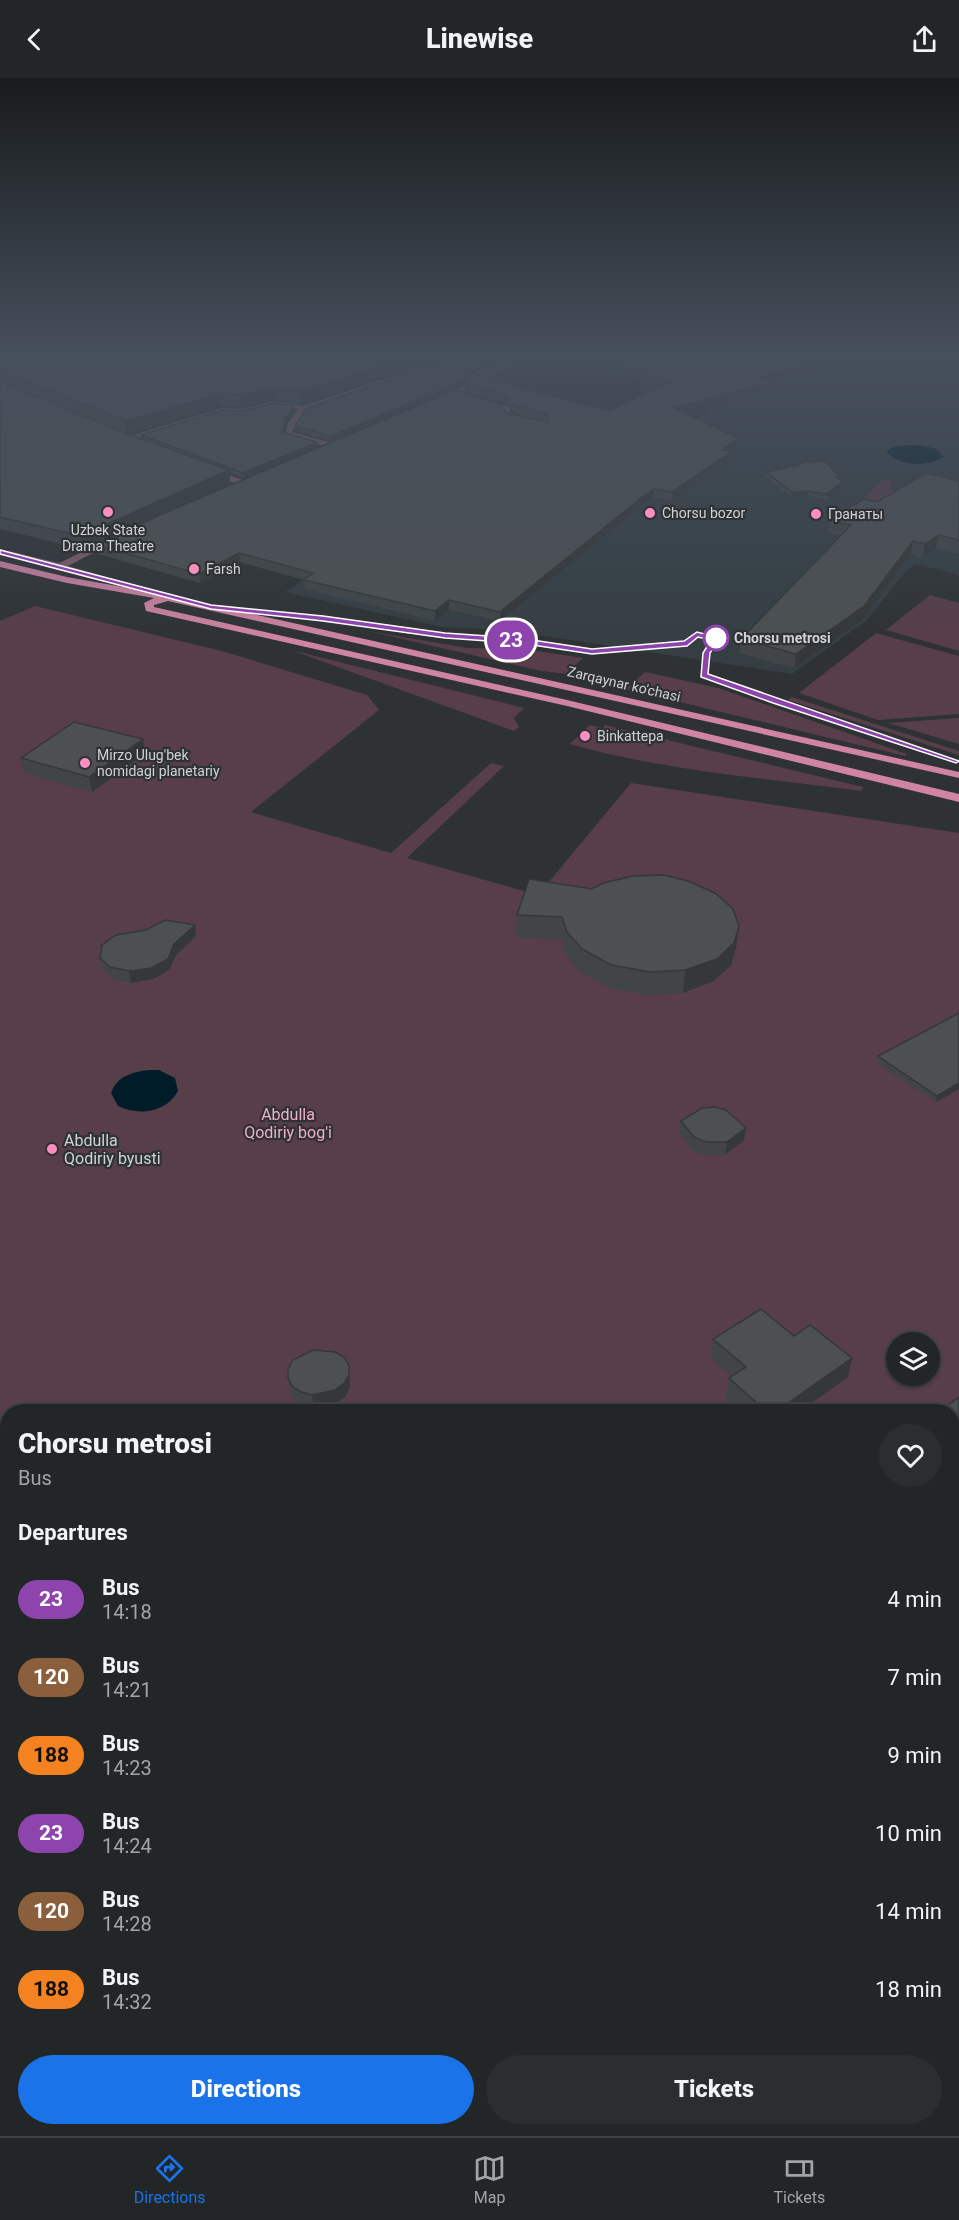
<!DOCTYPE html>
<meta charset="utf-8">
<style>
body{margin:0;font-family:Roboto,sans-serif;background:#2a2e2f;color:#f1f3f6;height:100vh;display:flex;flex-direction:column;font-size:22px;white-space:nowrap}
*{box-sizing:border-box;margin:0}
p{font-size:20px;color:#a2a5a7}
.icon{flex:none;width:33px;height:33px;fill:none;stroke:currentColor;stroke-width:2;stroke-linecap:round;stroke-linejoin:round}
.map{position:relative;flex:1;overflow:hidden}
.side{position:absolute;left:0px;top:1326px;width:960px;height:732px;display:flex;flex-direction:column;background:#222627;border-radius:24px 24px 0 0;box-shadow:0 2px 4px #0004,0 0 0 2px #3f4344}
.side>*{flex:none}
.badge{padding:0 12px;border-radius:20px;font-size:21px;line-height:39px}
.controls{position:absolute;left:886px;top:1254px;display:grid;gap:12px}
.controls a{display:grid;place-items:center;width:54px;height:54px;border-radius:50%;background:#222627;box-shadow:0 2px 4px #0004,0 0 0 2px #3f4344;font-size:30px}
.map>.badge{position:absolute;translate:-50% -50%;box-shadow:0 0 0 3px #fff}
h2{padding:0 18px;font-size:22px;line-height:54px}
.round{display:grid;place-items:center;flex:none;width:63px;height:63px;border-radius:32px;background:#2a2e2f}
.head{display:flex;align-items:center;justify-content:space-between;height:102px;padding:0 18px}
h1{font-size:28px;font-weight:800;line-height:45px}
.primary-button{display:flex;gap:12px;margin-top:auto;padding:12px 18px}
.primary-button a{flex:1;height:69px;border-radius:36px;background:#1a73e8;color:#fff;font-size:24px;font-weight:800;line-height:69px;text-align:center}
.primary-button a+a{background:#2a2e2f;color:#f1f3f6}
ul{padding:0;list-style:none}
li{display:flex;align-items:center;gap:18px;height:78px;padding:0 18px}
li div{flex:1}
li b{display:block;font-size:22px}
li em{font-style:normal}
li .badge{min-width:66px;font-weight:700;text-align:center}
header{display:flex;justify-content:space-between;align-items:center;height:78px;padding:0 18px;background:#222627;font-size:27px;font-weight:800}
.tabs{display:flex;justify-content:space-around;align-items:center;height:84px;border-top:2px solid #3f4344;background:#222627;font-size:16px;color:#a2a5a7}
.tabs a{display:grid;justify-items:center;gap:3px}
.tabs .current{color:#1a73e8}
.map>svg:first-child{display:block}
</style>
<header><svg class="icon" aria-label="back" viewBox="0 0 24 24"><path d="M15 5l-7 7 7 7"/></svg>Linewise<svg class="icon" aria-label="share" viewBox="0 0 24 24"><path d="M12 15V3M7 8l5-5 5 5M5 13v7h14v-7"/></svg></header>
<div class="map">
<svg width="959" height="2058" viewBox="0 0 959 2058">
<rect width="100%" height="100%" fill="#2e3234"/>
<g fill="#343e43">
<path d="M581,276H959V497L916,486L906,493L866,543L792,596L504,552L441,549L285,514L372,455L671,354L712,333L571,279Z"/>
<path d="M7,1663L8,2050H304L309,2058H0V1668Z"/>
</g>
<g fill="#573e48" fill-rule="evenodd">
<path d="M883,402L893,403L889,409L896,414L877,428L861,423Z"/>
<path d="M930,517L959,525V573L886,552Z"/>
<path d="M35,528L222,573L367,617L379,632L251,734L391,775L491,685L504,688L407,780L538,817L631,705L959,755V1970L953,1976L952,1334H8V1663L0,1668V543ZM897,1264H930V1298H897Z"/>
<path d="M368,553L467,570L525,571L583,580L566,596L542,593Z"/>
<path d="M876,555L959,578V636L878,642L799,615Z"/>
<path d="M291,572L524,630L514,640L519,649L514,653Z"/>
<path d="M645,594L718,610L907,676L905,678L626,611Z"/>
<path d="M792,619L959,673V677L788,622Z"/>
<path d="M959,640V666L888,645Z"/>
<path d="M590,647L603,650L605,647L863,709L861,713C764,700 665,693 570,666Z"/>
<path d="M953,2023L959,2030V2058H886L894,2051L952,2050Z"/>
<path d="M304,2051H881L873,2058H309Z"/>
</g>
<g fill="#001c29">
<path d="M919,367L937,371L944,379C927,389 899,389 886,373L896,368Z"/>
<path d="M149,992H159L175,1000L178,1013C166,1035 138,1038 118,1028L111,1015C117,998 132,994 149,992Z"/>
</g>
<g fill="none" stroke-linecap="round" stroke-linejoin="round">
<g fill="#815c6b" fill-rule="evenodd">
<path d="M520,276H531L504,284L475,301L471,310L445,323L438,321L465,307L469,298L500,281Z"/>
<path d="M472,278L490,280L430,290L306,332L292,354L335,366L336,368L332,370L285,357L288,345L298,331L275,327L241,335L222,334L128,363L121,361L222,330L241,331L275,323L303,328L425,287Z"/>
<path d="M483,322L509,329L511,336L528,343L524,345L504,339L502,332L480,326Z"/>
<path d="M213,392L246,403L247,405L240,407L210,396V392Z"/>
<path d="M111,460L118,462L68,488L165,516V520L0,477V471L59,485Z"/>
</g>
<path fill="#cf84a4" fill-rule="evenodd" d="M0,483L67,499L168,517L959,694V700L168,523L154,527V529L567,622L959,716V724L567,628L146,533L144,525L154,520L67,505L0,489Z"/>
</g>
<g fill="#414547" fill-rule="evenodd">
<path d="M0,276L456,279L424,285L303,326L274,321L241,329L221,328L127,356L142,361L141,357L241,333H294L286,344L284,354L317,364V368L243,400L229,394L230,405L82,471L0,451ZM0,301L18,311L8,307Z"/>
<path d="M488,282V286L450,312L331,363L296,353L295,348Z"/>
<path d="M611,282L821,283L820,291L772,303L775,304L774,312L686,335L737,368L730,373L731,382L672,423L654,419L640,429L500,543L449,532L435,543L305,511L304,502L240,484L200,505L98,476L97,467L507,335L539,342L514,335L506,325L465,314V306L522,295L501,304L610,333L661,308L610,289Z"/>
<path d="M766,394L838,400L843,403L842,408L827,421L807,418L791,419L765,399Z"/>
<path d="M959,403V476L936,470L923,480L911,476L862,542L794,590L739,575L741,561L841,458L828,455L830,442L877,424Z"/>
<path d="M143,661L145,676L92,714L24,695L21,680Z"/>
<path d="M592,811L739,848L736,870L731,887L714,903L683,915L648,917L610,910L581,894L566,877L562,861L516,859L517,837Z"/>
<path d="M195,847L196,858L176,877L169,892L153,901L131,905L112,901L102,891L100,880Z"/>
<path d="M959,935L936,1024L877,985L878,978Z"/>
<path d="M681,1043L746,1050L744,1062L725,1077H705L693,1072L679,1056Z"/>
<path d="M794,1258L852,1280L848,1299L799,1334H742L726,1320L729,1300L732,1298L711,1280L713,1261Z"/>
<path d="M288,1300L350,1301V1310L345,1319L336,1325L314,1330L302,1327L294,1321L289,1313Z"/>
<path d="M959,1319V1420L952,1414V1334Z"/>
<path d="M959,1618V1662L952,1656V1623Z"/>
<path d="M420,2050H473L464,2058H425Z"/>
<path d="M483,2050H740L738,2058H488Z"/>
</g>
<g fill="#353839">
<path d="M417,276H456V279L424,285L303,326L302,314Z"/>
<path d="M488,282V286L450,312L331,363V358Z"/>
<path d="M821,283L820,291L759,307V299Z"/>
<path d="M522,287V295L489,309V301Z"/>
<path d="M775,304L774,312L674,338L675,330Z"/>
<path d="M274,309V321L241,329L240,317Z"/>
<path d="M220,316L221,328L127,356L126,343Z"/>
<path d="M294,328V333L286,344L283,358V354L285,340Z"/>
<path d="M738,360L737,368L721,380L722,372Z"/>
<path d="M317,364V368L243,400V395Z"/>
<path d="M732,373L731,382L672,423V414Z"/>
<path d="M229,392L230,405L82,471L80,458Z"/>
<path d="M843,403L842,408L827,421V416Z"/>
<path d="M654,411V419L640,429L500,543V534L641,420Z"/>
<path d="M808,413L807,418L791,419L792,414Z"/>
<path d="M939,457L936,470L923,480L925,466Z"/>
<path d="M913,463L911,476L862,542L794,590L796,576Z"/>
<path d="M239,475L240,484L200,505L199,496Z"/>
<path d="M449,522V532L435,543V533Z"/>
<path d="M143,661L145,676L92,714L89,699Z"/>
<path d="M195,847L196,858L176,877L169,892L153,901L131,905L129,893L174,866Z"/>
<path d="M739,848L736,870L731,887L714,903L683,915L685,892Z"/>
<path d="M959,1005V1011L936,1024L937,1018Z"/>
<path d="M746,1050L744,1062L725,1077L727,1064Z"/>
<path d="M852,1280L848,1299L799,1334H775Z"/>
<path d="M349,1287L350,1310L345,1319L336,1325L314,1330L312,1317Z"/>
<path d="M5,2000L8,2005V2050H9L7,2058H0V2025Z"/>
<path d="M450,2050H473L464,2058H441Z"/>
<path d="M731,2050H740L738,2058H728Z"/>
</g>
<g fill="#4c5052" stroke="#353839" stroke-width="1.5">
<path d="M0,276H417L302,314L274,309L240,317L220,316L126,343L16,299L0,291Z"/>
<path d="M636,276H794L821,283L759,299L775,304L675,330L738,360L722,372L732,373L672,414L654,411L641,420L500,534L449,522L435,533L304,502L313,495L239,475L199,496L97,467L160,437L455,312L498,325L507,335L548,344L547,336L514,327L506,317L465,306L497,282L522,287L489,301L610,333L670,304L611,282Z"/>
<path d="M480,280L488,282L450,308L331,358L295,348L307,330L430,288Z"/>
<path d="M0,301L8,307L120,353L229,392L80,458L0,439Z"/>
<path d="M275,325L294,328L285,340L283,354L317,364L243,395L141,357L222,332L241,333Z"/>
<path d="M825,383L838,397L836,399L843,403L827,416L808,413L792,414L766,394L799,387L803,384Z"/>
<path d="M926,395L959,403V462L939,457L925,466L913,463L864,528L796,576L741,561L851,447L830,442L864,421L877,424Z"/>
<path d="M74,644L143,661L89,699L21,680Z"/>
<path d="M664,797L688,803L715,815L733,831L739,848L734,865L717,881L685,892L650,894L611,887L582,871L567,854L562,839L517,837L529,801L592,811L603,805L633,798Z"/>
<path d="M165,842L195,847L174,866L168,881L151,890L129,893L110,889L100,880L102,867L116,857L146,852Z"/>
<path d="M959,935V1005L937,1018L878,978Z"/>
<path d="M715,1029L726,1032L746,1050L727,1064H706L694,1059L681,1043L702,1030Z"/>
<path d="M761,1231L794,1258L810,1247L852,1280L775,1334H767L729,1300L746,1289L713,1261Z"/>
<path d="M313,1272L335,1274L344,1279L349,1287V1297L344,1305L335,1312L312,1317L301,1314L292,1308L288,1300V1291L293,1282Z"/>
<path d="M959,1319V1396L952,1391V1334H939Z"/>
<path d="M959,1618V1638L952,1632V1623Z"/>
<path d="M0,1867H8V2000H5L0,2025Z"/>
<path d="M432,2050H450L441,2058H438Z"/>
<path d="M497,2050H736L728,2058H503Z"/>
</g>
<linearGradient id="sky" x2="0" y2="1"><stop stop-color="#191c1d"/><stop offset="0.49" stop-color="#464f5c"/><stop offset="1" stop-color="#464f5c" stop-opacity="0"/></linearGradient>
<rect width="959" height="564" fill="url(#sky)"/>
<path fill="#8e44ad" stroke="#fff" stroke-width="1.5" d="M0,472L211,527L323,538L445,555L519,560L592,571L684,563L697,554L720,560L710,575L708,596L959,683L956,685L773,625L701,599L703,575L711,562L698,559L687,568L592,576L519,565L445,560L323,543L211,531L0,476Z"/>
<g fill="#fd8ec0" stroke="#2e3234" stroke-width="2">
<circle cx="108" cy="434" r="6"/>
<circle cx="650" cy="435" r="6"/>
<circle cx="816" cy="436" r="6"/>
<circle cx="194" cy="491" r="6"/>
<circle cx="585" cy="658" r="6"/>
<circle cx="85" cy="685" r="6"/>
<circle cx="52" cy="1071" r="6"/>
</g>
<circle fill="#fff" stroke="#8e44ad" stroke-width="3" cx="716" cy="560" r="12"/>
<g text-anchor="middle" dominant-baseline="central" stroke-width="4.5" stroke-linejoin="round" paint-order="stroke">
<g font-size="14" fill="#d0d2d3" stroke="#2e3234" text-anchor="start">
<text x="662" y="435">Chorsu bozor</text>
<text x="828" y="436">Гранаты</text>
<text x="108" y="452" text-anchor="middle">Uzbek State<tspan x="108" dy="16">Drama Theatre</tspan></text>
<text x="206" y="491">Farsh</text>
<text x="597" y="658">Binkattepa</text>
<text x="97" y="677">Mirzo Ulug'bek<tspan x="97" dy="16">nomidagi planetariy</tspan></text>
</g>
<g font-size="14" font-weight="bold" fill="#d0d2d3" stroke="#2e3234" text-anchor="start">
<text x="734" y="560">Chorsu metrosi</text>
</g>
<g font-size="14" fill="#d0d2d3" stroke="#2e3234">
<text transform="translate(624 606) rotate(13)">Zarqaynar ko'chasi</text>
</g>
<g font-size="16" fill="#f2adca" stroke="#2e3234">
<text x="288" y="1036">Abdulla<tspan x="288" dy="18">Qodiriy bog'i</tspan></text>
</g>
<g font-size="16" fill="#d0d2d3" stroke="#2e3234" text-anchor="start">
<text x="64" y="1062">Abdulla<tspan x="64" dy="18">Qodiriy byusti</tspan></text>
</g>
</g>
</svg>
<div class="controls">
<a><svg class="icon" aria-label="layers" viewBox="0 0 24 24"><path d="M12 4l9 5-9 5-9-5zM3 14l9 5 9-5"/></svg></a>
</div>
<b class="badge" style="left:511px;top:562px;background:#8e44ad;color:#fff">23</b>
<section class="side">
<div class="head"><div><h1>Chorsu metrosi</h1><p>Bus</p></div><a class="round"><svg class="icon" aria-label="heart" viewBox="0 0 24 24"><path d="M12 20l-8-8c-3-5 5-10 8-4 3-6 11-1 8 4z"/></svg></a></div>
<h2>Departures</h2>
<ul>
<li><span class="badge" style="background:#8e44ad;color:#fff">23</span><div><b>Bus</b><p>14:18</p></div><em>4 min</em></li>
<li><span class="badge" style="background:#8b5e3c;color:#fff">120</span><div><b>Bus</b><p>14:21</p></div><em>7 min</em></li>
<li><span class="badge" style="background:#f58220;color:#111">188</span><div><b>Bus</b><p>14:23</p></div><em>9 min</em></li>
<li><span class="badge" style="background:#8e44ad;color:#fff">23</span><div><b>Bus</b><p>14:24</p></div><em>10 min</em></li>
<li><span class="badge" style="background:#8b5e3c;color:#fff">120</span><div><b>Bus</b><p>14:28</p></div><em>14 min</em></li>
<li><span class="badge" style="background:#f58220;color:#111">188</span><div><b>Bus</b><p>14:32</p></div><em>18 min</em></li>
</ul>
<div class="primary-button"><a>Directions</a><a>Tickets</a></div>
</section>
</div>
<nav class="tabs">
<a class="current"><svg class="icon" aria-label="directions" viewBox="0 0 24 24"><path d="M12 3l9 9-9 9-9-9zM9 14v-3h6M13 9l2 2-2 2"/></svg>Directions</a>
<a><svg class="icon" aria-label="map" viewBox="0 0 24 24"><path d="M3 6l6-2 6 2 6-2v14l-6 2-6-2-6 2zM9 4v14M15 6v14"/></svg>Map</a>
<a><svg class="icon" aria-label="tickets" viewBox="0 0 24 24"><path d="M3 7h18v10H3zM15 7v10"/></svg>Tickets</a>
</nav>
